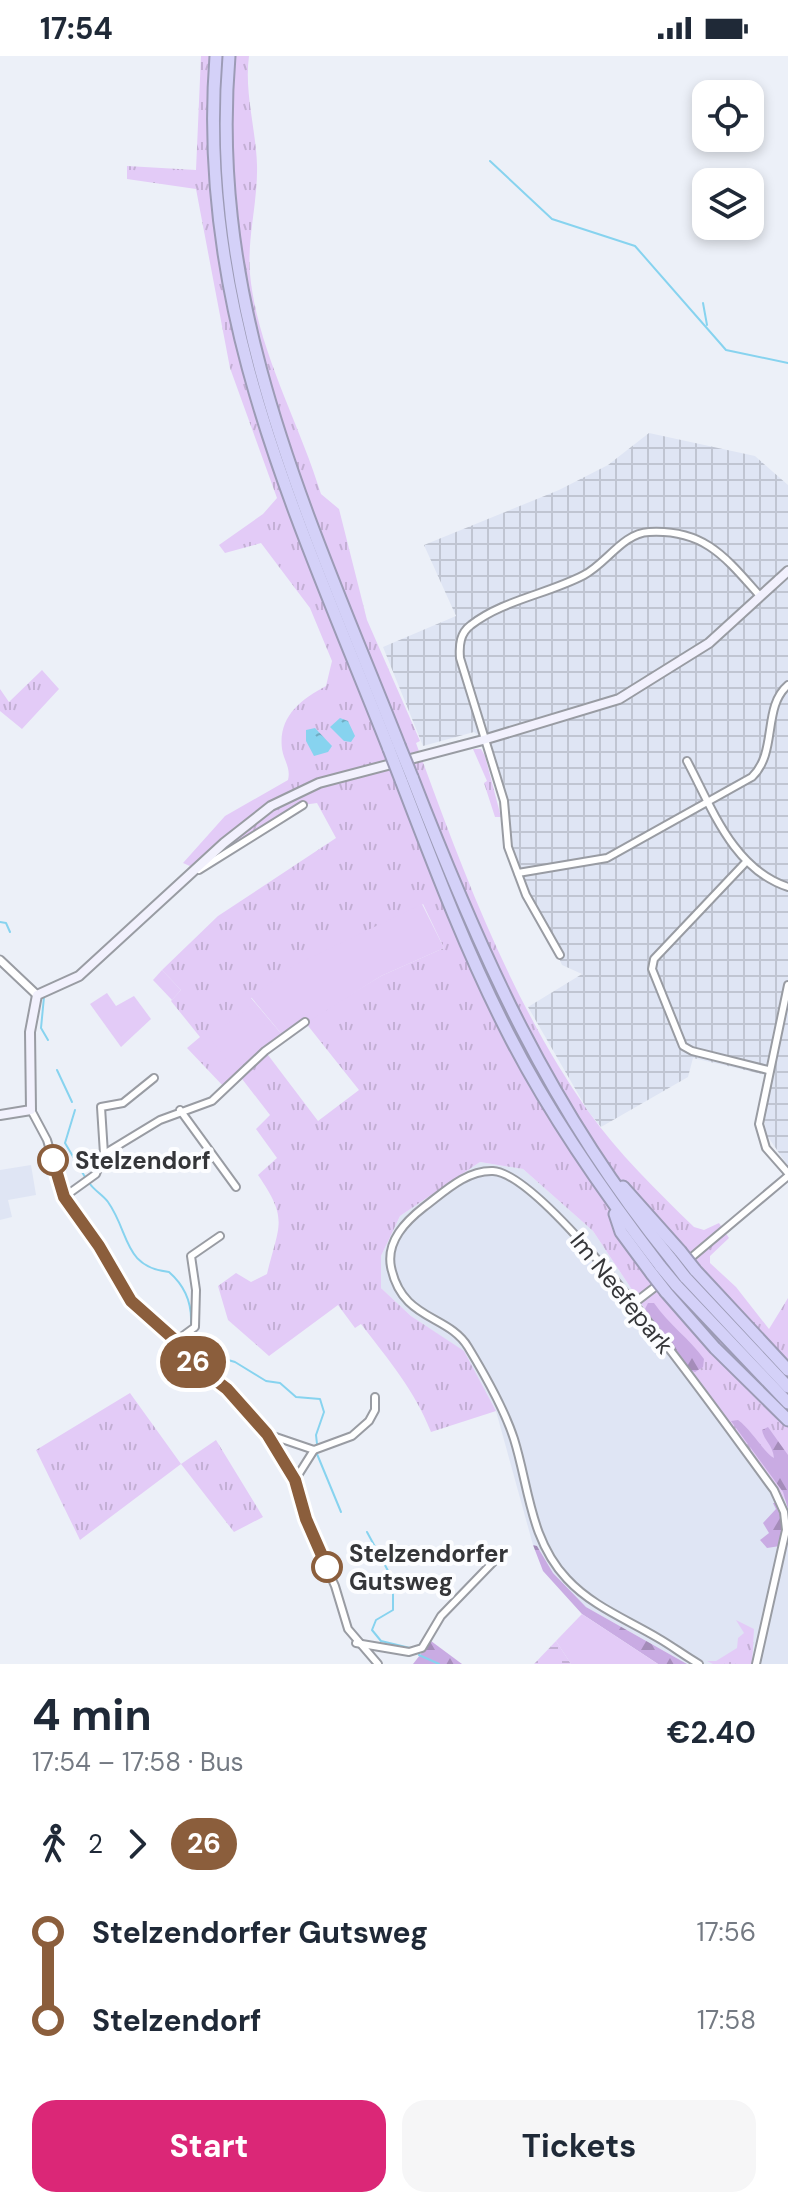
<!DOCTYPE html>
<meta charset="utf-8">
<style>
body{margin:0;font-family:"DM Sans",sans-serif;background:#f6f6f7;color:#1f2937;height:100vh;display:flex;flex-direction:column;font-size:30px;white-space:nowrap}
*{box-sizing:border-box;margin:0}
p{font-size:26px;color:#747a83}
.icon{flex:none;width:44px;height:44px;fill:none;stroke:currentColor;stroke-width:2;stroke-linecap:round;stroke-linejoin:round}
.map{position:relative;height:1608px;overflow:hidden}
.side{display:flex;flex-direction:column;background:#fff;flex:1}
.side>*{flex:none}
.badge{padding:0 16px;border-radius:26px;font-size:28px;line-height:52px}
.tools{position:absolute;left:692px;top:24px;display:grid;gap:16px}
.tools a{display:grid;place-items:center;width:72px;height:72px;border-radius:16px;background:#fff;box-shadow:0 4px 12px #0003;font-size:40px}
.map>.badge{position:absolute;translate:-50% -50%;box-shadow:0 0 0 4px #fff}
.legs{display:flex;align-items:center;gap:12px;height:88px;padding:0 32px;font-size:26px}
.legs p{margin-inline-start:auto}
.head{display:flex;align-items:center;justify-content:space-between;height:136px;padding:0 32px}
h1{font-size:44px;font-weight:700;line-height:60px}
.cta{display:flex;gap:16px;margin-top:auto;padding:16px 32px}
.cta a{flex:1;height:92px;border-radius:24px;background:#db2777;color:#fff;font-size:32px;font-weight:700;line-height:92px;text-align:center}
.cta a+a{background:#f6f6f7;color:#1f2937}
ul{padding:0 32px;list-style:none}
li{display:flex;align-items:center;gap:28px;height:88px;font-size:30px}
li i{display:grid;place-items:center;width:12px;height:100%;margin:0 10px;background:currentColor}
li i::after{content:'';width:20px;height:20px;margin:-10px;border:6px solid;border-radius:50%;background:#fff}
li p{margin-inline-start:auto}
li:first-child i{background:linear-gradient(#0000 50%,currentColor 0)}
li:last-child i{background:linear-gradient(currentColor 50%,#0000 0)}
.status{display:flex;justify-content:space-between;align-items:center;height:56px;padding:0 40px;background:#fff;direction:ltr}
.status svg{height:22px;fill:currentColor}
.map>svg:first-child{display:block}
</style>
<div class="status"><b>17:54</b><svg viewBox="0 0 49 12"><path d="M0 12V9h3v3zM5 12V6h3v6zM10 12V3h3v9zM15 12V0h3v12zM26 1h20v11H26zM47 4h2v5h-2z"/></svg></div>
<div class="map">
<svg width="788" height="1608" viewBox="0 0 788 1608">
<defs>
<pattern id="industrial-grid" width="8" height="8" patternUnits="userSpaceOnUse" patternTransform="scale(2)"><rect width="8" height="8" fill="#dfe5f4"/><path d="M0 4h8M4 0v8" fill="none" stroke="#c0c5d2"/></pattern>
<pattern id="grass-tufts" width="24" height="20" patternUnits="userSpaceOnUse" patternTransform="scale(2)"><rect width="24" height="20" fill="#e3cbf7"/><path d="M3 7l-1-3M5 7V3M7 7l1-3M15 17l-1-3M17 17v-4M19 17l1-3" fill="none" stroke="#c3afd4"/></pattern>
<pattern id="forest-firs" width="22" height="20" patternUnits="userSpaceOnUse" patternTransform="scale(2)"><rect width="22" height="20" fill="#c9abe3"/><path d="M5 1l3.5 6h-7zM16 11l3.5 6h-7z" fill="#a48cb9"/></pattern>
<pattern id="wetland-marsh" width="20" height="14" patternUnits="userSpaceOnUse" patternTransform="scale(2)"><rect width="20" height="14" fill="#e3cbf7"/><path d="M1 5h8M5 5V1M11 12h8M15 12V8" fill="none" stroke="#c3afd4"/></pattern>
<pattern id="water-ripples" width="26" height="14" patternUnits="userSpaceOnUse" patternTransform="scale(2)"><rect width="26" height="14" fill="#87d3ef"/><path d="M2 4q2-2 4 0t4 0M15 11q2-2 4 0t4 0" fill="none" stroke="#6facc3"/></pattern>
</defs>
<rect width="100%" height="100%" fill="#ecf0f8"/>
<g fill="#dfe5f4">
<path d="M480,1106L523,1113L593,1175L684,1312L788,1448V1608H687L586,1551L553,1517L537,1490L533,1489L496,1355L464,1296L411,1260L381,1232V1200L400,1160Z"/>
<path d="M31,1109L36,1139L8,1144L12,1161L0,1164V1114Z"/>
</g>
<path fill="url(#industrial-grid)" d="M649,377L755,400L788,429V1110L766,1078L764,1058L771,1020L693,1002L688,1021L601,1071L588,1055L528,951L582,918L562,909L515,803L506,744L491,688L474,676L423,690L383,591L456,560L424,489L559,434L608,409Z"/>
<g fill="url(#grass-tufts)" fill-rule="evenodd">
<path d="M201,0H249C244,36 256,73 257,109C258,146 247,181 250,218C257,293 299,366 321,438L339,453L367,564L420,685L416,687C462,813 510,944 588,1055C618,1097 657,1135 694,1171L704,1174L719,1167L729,1182L710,1200V1207L736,1231L769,1273L788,1242V1448L684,1312L593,1175L523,1113L480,1106L400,1160L381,1200V1232L411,1260L464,1295L496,1355L431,1376C415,1335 388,1303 361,1268L355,1272L338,1249L269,1300L228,1264L218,1230L236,1217L251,1226L267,1218C279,1168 289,1164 258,1119L277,1102L256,1073L270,1059L239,1019L225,1032L187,992L200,981L171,945L181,934L162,914L218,860L336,782L317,747L303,749L199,814L183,807L225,760L288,724C291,712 284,705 282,693C278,661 300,644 326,630L332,605L310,552L261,487L225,497L219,489L263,458L277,442L230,312L196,133L127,123V110L196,114ZM423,848L444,892L381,920L305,966L359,1034L318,1065L265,995L284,981L251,942Z"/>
<path d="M42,614L59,633L22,673L0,655V633L9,646Z"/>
<path d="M473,693H481L485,700L501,761H495L484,727L487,725Z"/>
<path d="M130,1337L181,1408L216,1384L263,1461L234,1476L181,1408L80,1484L36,1394Z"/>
<path d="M736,1564L754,1573L752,1608H713L707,1605H716L737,1592L738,1582L744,1577Z"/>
</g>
<g fill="url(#forest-firs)">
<path d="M648,1247H654C669,1269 689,1282 704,1303L703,1311L695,1316L684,1312L644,1255Z"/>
<path d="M738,1364C752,1374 764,1397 774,1402C773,1389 764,1385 762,1374L768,1371L788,1399V1453L783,1436L731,1365Z"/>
<path d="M773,1447H776C783,1462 783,1474 780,1490L767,1492L760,1484L769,1477L763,1467L776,1453Z"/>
<path d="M533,1489L537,1490L553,1517L586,1551L687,1608H658L582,1558L543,1515Z"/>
<path d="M431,1585L462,1608H413Z"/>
</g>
<path fill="url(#wetland-marsh)" d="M556,1585L571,1608H534Z"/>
<g fill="#e3cbf7">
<path d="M422,848L444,892L381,920L284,981L251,941L293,910Z"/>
<path d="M162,914L181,934L172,944L153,924Z"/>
<path d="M107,937L116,950L134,940L151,963L121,991L90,948Z"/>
<path d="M250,950L274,981L234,1013L209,982Z"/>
<path d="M582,1558L658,1608H571L556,1585Z"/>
</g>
<g fill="url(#water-ripples)">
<path d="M340,662L348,665L355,680L351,686L344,685L330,671Z"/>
<path d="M315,672L332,690L328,696L314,700L306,685V674Z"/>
</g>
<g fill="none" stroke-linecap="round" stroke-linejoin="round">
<g stroke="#87d3ef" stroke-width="2">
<path d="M490,105L552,163L635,190L726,294L788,307"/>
<path d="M703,247L707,269"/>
<path d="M0,866L6,867L10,876"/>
<path d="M44,941L41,972L48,984"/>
<path d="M57,1014L72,1046"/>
<path d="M75,1054L65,1087L85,1121"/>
<path d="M90,1128C95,1135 103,1139 108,1146C130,1177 123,1211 169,1216C185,1230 192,1246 191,1267"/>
<path d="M196,1277L211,1299L235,1306L266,1325L280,1327L296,1341L320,1343L324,1356L316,1379L317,1388"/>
<path d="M317,1398L341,1456"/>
<path d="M367,1476L393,1524V1554L376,1564L372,1574L381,1585L410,1592"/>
<path d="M419,1599L439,1608"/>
</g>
<defs>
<g id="minor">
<path d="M687,705C712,752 733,813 788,831"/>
<path d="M746,806L654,903L652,913L683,990L692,995L768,1014"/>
<path d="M199,814L303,749"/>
<path d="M518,817L607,802L752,721C778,696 762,651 788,629"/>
<path d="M560,899L526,839L508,791L504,745L460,602C459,589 460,577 471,569C503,544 548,538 584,519C606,508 623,477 649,476C705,473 726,502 760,540"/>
<path d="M788,929L759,1068L766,1092L788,1117"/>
<path d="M31,1054L47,1084L64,1141L99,1190L131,1245L176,1285L197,1310L240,1345L281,1400L295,1424L316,1488L335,1530L348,1573L378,1608"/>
<path d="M180,1054L236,1131"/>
<path d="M104,1098L101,1051L123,1047L154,1022"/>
<path d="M64,1141L96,1118L104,1098L160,1064L212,1045L265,995L305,966"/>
<path d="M687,1205L788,1120"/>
<path d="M633,1248L659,1228"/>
<path d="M176,1285L195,1271L196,1234L191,1200L220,1180"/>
<path d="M267,1378L314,1394L352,1380L369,1365L375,1354V1341"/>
<path d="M295,1424L314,1394"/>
<path d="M356,1587L409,1596L422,1592L441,1560L499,1500"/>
<path d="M699,1608C685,1600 672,1590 658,1582C626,1563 592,1550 567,1523C530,1484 529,1431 514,1383C504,1352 485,1319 468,1291C448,1258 402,1265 391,1211C386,1185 406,1165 424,1151C444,1136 466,1114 493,1115C551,1118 732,1378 774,1434L784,1456L786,1474L756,1608"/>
</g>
<path id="tertiary" d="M0,904L37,939"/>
<path id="secondary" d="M0,1059L31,1054L30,976L37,939L79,920L224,787L271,750L319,727L483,684L619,643L709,587L788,515"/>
<g id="motorway">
<path d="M216,0C196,256 298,462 389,693"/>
<path d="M229,0C208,254 308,459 399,689"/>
<path d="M412,721C481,899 549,1053 671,1203"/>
<path d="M401,724C434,810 466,895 508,977C550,1060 604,1137 661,1211"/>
<path d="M623,1131L680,1195"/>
<path d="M615,1158L621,1176L652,1218"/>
<path d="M695,1214L788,1314"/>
<path d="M685,1221L788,1331"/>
<path d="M676,1229L788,1347"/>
<path d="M666,1236L715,1292L788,1364"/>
</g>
</defs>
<use href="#minor" stroke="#999ca3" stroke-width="10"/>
<use href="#tertiary" stroke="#999ca3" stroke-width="11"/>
<use href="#secondary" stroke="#999ca3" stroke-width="12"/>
<use href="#motorway" stroke="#9c9bb5" stroke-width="15"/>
<use href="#minor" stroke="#fff" stroke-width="6"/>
<use href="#tertiary" stroke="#fff" stroke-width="7"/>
<use href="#secondary" stroke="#f2f1fd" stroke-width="8"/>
<use href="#motorway" stroke="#d4d1f8" stroke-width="11"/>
<defs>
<g id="motorway-bridge">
<path d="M399,689L412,721"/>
<path d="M389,693L401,724"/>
<path d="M680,1195L695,1214"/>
<path d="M671,1203L685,1221"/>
<path d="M661,1211L676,1229"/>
<path d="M652,1218L666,1236"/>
</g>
</defs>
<use href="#motorway-bridge" stroke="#9c9bb5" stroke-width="15" stroke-linecap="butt"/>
<use href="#motorway-bridge" stroke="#d4d1f8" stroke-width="11"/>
</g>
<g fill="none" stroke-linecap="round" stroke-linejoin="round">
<defs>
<path id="line-1" d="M53,1104L64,1141L99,1190L131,1245L176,1285L197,1310L227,1333L267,1378L295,1424L306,1463L327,1511"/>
</defs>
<use href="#line-1" stroke="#fff" stroke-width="18"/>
<use href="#line-1" stroke="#8b5e3c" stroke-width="12"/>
</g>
<g fill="#fff" stroke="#8b5e3c" stroke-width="4">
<circle cx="53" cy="1104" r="14"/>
<circle cx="327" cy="1511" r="14"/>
</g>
<g text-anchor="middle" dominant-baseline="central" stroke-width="8" stroke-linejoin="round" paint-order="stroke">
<g font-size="24" font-weight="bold" fill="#353639" stroke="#fcfdff" text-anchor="start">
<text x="75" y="1104">Stelzendorf</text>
<text x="349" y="1497">Stelzendorfer<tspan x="349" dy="28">Gutsweg</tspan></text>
</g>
<g font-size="24" fill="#353639" stroke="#fcfdff">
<text transform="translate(622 1237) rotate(51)">Im Neefepark</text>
</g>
</g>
</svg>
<div class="tools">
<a><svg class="icon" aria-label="locate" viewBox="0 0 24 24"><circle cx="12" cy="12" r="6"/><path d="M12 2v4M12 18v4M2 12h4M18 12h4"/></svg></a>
<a><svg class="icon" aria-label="layers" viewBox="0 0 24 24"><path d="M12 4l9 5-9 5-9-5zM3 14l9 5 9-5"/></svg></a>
</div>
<b class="badge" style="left:193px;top:1306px;background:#8b5e3c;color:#fff">26</b>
</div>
<section class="side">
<div class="head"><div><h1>4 min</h1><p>17:54 – 17:58 · Bus</p></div><b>€2.40</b></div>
<div class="legs"><svg class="icon" aria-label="walk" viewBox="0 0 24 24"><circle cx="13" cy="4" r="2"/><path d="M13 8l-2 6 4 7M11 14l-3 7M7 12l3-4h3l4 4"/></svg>2<svg class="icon" aria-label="forward" viewBox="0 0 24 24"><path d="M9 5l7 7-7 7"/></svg><b class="badge" style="background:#8b5e3c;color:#fff">26</b></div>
<ul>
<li><i style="color:#8b5e3c"></i><b>Stelzendorfer Gutsweg</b><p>17:56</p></li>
<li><i style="color:#8b5e3c"></i><b>Stelzendorf</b><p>17:58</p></li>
</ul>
<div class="cta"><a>Start</a><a>Tickets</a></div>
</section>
